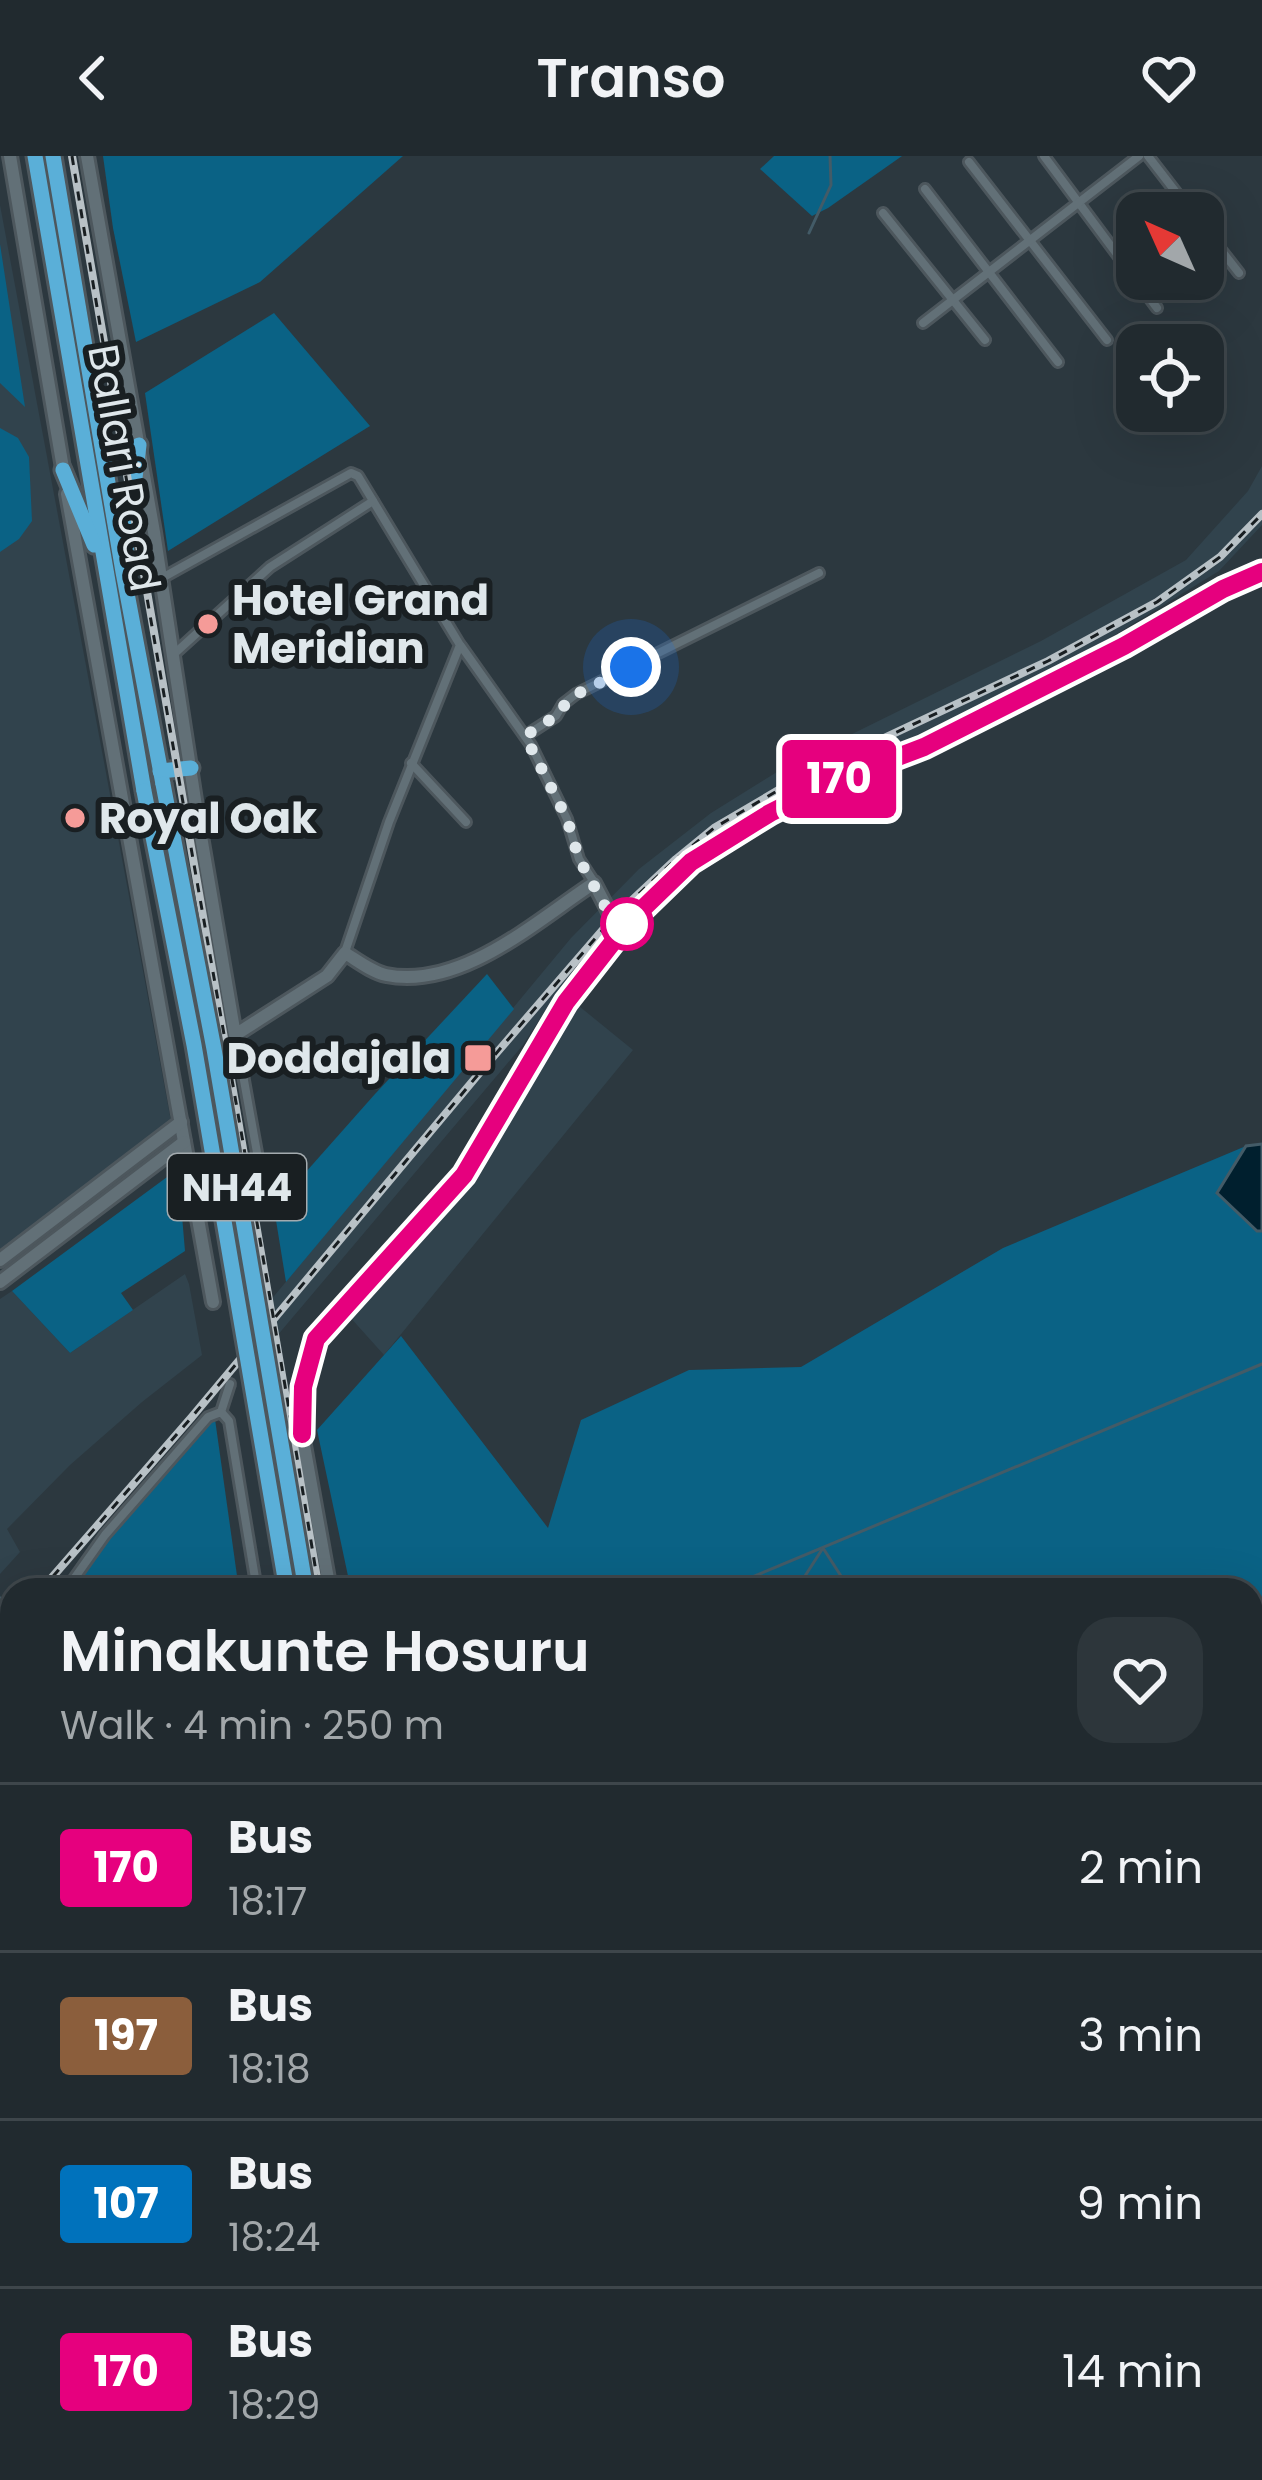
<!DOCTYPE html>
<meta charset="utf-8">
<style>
body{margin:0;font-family:Poppins,sans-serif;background:#2d363b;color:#f1f3f6;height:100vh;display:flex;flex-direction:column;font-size:45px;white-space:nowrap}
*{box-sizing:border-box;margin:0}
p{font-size:39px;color:#a2a7aa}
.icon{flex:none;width:66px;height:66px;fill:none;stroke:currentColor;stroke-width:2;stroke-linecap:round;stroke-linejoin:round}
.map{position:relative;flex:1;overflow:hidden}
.sheet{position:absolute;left:0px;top:1422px;width:1263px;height:903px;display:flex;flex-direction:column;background:#212a2f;border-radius:36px 36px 0 0;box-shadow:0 12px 48px #0002,0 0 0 3px #3e464b}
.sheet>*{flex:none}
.badge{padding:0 24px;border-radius:9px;font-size:42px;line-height:78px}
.needle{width:78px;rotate:315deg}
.tools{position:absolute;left:1116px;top:36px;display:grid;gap:24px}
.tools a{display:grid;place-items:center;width:108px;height:108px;border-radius:24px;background:#212a2f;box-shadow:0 12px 48px #0002,0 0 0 3px #3e464b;font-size:60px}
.you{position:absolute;width:60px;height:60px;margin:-30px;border:9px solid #fff;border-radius:50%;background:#1a73e8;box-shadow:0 0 0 18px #1a73e833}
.map>.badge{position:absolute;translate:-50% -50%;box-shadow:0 0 0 6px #fff}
.round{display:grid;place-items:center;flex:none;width:126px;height:126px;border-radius:36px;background:#2d363b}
.summary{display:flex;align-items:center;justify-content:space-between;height:204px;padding:0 60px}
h1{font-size:57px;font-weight:600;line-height:90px}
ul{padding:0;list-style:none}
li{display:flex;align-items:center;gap:36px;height:168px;padding:0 60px;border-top:3px solid #3e464b}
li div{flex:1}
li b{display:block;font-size:45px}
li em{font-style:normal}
li .badge{min-width:132px;font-weight:700;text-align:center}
header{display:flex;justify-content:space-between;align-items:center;height:156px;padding:0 60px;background:#212a2f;font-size:54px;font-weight:600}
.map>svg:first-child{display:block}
</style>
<header><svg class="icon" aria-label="back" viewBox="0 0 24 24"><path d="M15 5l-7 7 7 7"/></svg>Transo<svg class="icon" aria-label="heart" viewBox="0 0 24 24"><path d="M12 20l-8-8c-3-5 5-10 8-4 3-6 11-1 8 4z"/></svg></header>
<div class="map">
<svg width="1262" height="2324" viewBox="0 0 1262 2324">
<rect width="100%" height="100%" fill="#2c383f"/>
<g fill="#31434d">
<path d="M0,49L171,965L0,1094Z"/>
<path d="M1262,310V369L1219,415L1079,501L913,581L774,643L732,667L670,714L599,784L558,835L523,889L271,1187L265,1151L571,782L639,713L711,657L785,611L1041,485L1186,404L1248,335Z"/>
<path d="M574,846L633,894L384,1199L349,1160L475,1024Z"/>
<path d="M185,1118L189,1128L202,1199L142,1246L70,1309L7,1373L20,1396L0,1418V1143L12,1135L70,1197Z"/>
</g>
<g fill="#0a6285">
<path d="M103,0H403L260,126L136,186L113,72Z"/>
<path d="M774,0H902L828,52L812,60L760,13Z"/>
<path d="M0,88L25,251L0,227Z"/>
<path d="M274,157L370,270L168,395L145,237Z"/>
<path d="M0,272L18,282L29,301L32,365L19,383L0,396Z"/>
<path d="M487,818L514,853L286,1126L274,1052L375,938Z"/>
<path d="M1246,990L1217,1037L1257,1075H1262V1567L1251,1559V1434H351L317,1274L401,1180L548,1372L581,1264L689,1214L801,1211L1003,1092Z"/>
<path d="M178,1013L185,1095L121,1137L133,1154L70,1197L12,1135Z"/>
<path d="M214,1256L239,1434H63Z"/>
<path d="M12,1494V2313H386L388,2324H0V1508Z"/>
</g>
<path fill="#001f2e" stroke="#435b67" stroke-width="3" d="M1262,988V1075H1257L1217,1037L1246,990Z"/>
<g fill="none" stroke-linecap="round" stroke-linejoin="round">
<g stroke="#435b67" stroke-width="3">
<path d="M809,77L831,29L830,0"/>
<path d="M721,1434L1262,1208"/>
<path d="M796,1434L823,1392L850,1434"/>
<path d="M0,1442L12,1447"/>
<path d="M1251,2015L1262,2026"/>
<path d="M377,2313L380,2324"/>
<path d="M771,2313L775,2324"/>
</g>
<defs>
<g id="street">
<path d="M1044,0L1157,152"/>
<path d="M1148,0L1192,57"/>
<path d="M969,6L1107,184"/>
<path d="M925,33L1058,206"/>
<path d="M883,57L985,184"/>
<path d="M1203,71L1239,117"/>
<path d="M923,167L1139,0"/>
<path d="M162,422L351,317L358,320L460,489L389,666L345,796"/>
<path d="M461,490L531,589L567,663L579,703L594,726"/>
<path d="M174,498L270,411L373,345"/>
<path d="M525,580L556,560L563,548L576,538L819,417"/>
<path d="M411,607L466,666"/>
<path d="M236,880L265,1041"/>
<path d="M221,1256L230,1228"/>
<path d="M66,1434L105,1379L208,1261L221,1256L229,1265L257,1434"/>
<path d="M1251,1769L1262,1785"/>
<path d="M1251,1832L1262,1825"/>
<path d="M1251,2075L1262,2092"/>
<path d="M1251,2155L1262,2148"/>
<path d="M626,2313L631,2324"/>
<path d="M687,2313L692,2324"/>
<path d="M936,2313L945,2320L946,2324"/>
<path d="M1113,2324L1123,2313"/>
</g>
<g id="secondary">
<path d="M10,0L64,318"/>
<path d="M87,0L154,376L197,657L235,879L327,820L345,797C358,805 372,816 386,819C461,834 536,765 594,727L620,777"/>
<path d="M67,338L213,1146"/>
<path d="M0,1104L181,966"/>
<path d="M0,1126L184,986"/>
<path d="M330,1434L302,1278L303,1231L317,1183L464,1019L566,846L627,768L691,707L771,657L827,628L924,591L1123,490L1223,433L1262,415"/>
<path d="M397,2313L400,2324"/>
<path d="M473,2313L475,2324"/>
<path d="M1238,2324L1250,2313"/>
</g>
<g id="highway">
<path d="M35,0L144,635"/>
<path d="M53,0L123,416L163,628"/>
<path d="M63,314L94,389"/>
<path d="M126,395L139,289"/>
<path d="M160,615L191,612"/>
<path d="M422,2313L423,2324"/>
<path d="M441,2313L443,2324"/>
</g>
</defs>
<use href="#street" stroke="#4d575d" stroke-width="14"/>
<use href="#secondary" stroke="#4d575d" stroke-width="18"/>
<use href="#highway" stroke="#4d575d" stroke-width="21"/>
<use href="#street" stroke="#627077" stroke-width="8"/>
<use href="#secondary" stroke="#627077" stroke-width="12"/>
<use href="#highway" stroke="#5aafd8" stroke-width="15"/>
<defs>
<g id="rail">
<path d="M72,0C150,479 241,955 319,1434"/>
<path d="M41,1434L191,1262L487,908L612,763L676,703L714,672L799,622L1048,505L1157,446L1220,401L1262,358"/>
<path d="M0,1483L12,1469"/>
<path d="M457,2313L460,2324"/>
</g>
</defs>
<use href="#rail" stroke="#b8c1c6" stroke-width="8"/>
<use href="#rail" stroke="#191f22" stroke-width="3" stroke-dasharray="9" stroke-linecap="butt"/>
<defs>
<g id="highway-bridge">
<path d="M163,628L214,893L306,1434"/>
<path d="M144,635L194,889L287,1434"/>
</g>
</defs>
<use href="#highway-bridge" stroke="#4d575d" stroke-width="21" stroke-linecap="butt"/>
<use href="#highway-bridge" stroke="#5aafd8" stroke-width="15"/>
</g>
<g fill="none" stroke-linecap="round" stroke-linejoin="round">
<defs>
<path id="line" d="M302,1278L303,1231L316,1183L464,1019L566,846L627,768L691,706L770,657L827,628L924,591L1124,490L1223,433L1262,416"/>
</defs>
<use href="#line" stroke="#fff" stroke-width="27"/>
<use href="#line" stroke="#e6007e" stroke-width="18"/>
<path stroke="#dfe7eb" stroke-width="12" stroke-dasharray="0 21.6" d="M627,768L620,777L579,703L567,663L525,580L556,560L571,541L631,511"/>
</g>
<g fill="#f59b98" stroke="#191f22" stroke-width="4.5">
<circle cx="208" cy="468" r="12"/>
<circle cx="75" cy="662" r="12"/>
<rect x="463" y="887" width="30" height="30" rx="6"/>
</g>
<circle fill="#fff" stroke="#e6007e" stroke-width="6" cx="627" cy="768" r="24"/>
<g text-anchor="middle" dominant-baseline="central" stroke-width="12" stroke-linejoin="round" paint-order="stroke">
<rect fill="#191f22" stroke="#a4abaf" stroke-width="3" x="168" y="998" width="138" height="66" rx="9"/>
<g font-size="39" font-weight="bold" fill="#dfe7eb">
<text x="237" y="1031">NH44</text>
</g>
<g font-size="42" fill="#dfe7eb" stroke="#191f22">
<text transform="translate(124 312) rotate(80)">Ballari Road</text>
</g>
<g font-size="42" font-weight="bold" fill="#dfe7eb" stroke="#191f22" text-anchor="start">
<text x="232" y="444">Hotel Grand<tspan x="232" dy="48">Meridian</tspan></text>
<text x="99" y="662">Royal Oak</text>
<text x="451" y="902" text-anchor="end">Doddajala</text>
</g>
</g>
</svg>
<div class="tools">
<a><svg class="needle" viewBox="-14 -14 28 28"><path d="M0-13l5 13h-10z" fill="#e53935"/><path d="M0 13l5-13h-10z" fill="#a2a7aa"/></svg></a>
<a><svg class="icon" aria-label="locate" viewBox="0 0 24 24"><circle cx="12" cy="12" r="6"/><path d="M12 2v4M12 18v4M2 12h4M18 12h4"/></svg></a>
</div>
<div class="you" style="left:631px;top:511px"></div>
<b class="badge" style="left:839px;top:623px;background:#e6007e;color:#fff">170</b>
<section class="sheet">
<div class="summary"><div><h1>Minakunte Hosuru</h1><p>Walk · 4 min · 250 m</p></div><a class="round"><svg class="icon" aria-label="heart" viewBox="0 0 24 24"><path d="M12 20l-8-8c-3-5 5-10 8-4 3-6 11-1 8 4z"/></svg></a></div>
<ul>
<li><span class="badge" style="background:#e6007e;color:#fff">170</span><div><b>Bus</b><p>18:17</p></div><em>2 min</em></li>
<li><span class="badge" style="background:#8b5e3c;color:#fff">197</span><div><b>Bus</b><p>18:18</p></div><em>3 min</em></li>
<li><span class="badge" style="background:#0072bc;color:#fff">107</span><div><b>Bus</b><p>18:24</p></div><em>9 min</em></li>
<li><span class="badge" style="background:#e6007e;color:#fff">170</span><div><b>Bus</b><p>18:29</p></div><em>14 min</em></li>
</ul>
</section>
</div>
